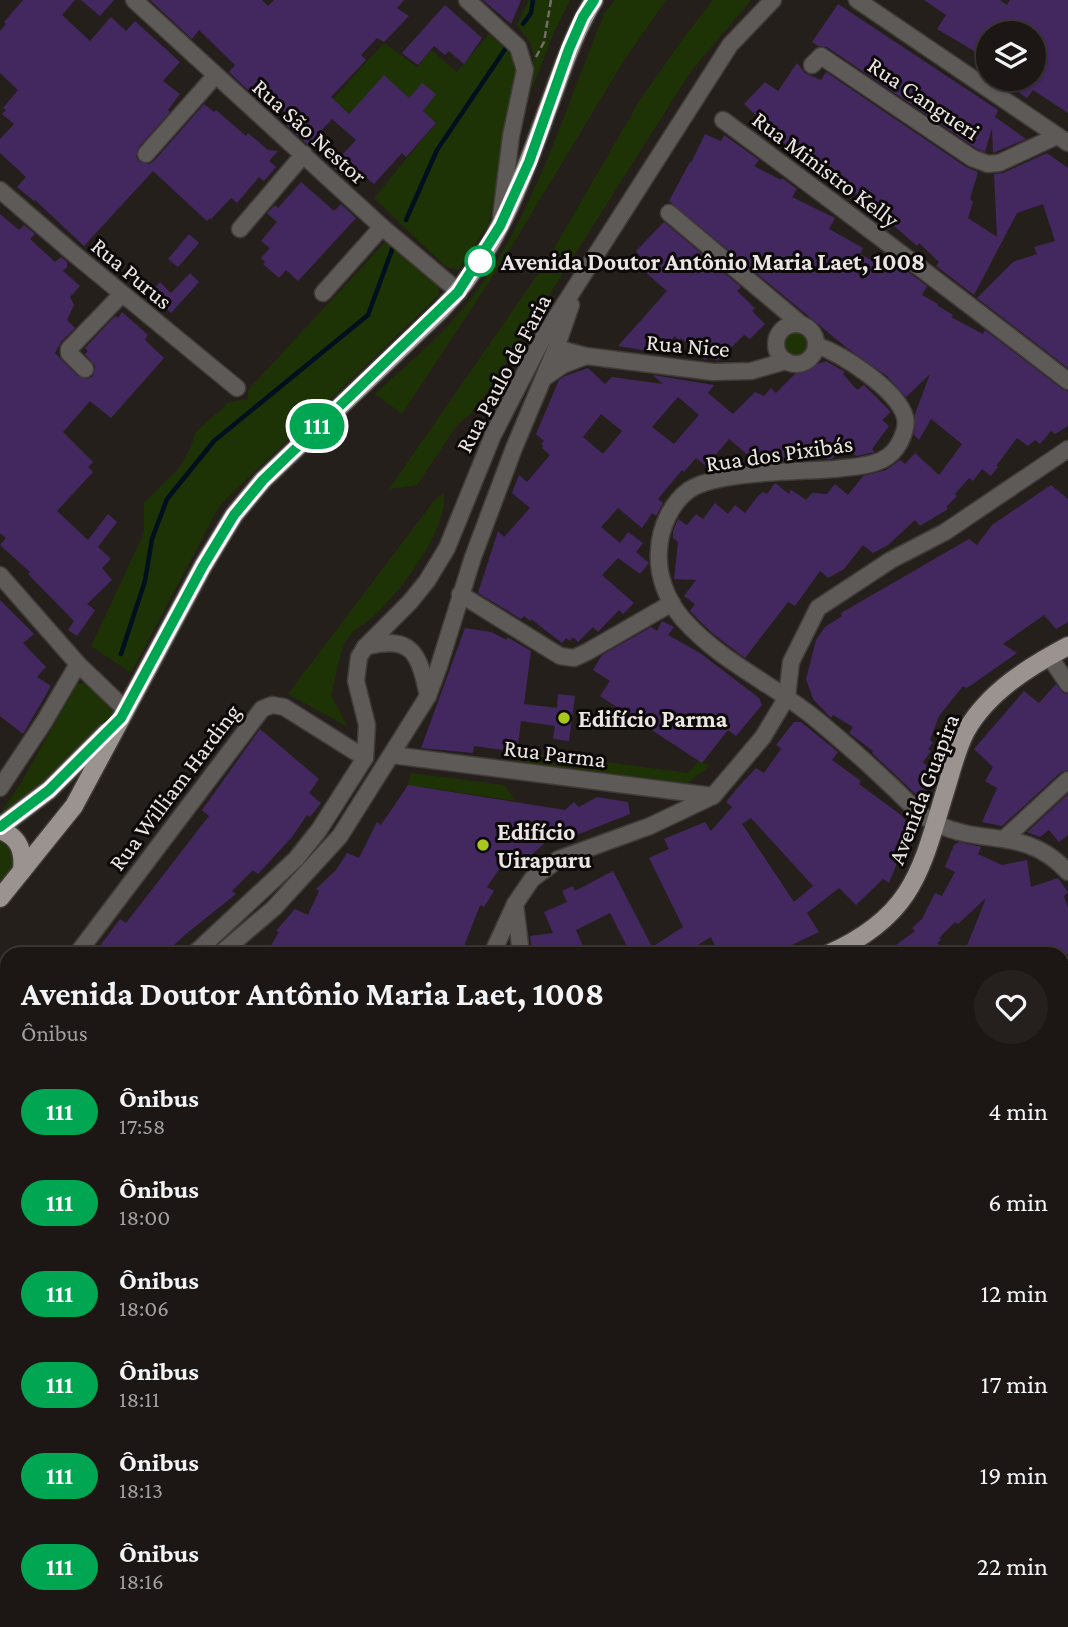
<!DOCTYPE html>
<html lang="pt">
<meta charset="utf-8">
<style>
body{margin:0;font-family:"Crimson Pro",serif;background:#25201e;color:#f1f3f6;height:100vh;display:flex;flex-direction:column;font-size:26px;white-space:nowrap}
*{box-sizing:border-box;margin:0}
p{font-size:23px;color:#a09fa0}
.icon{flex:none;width:38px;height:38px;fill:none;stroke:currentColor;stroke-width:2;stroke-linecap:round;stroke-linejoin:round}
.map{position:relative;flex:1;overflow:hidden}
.panel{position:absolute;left:0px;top:947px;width:1069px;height:681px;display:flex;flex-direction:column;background:#1c1715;border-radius:21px 21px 0 0;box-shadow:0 2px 5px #0004,0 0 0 2px #3a3634}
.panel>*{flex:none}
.badge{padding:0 14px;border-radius:23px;font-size:24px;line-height:46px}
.buttons{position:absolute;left:976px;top:21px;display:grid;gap:14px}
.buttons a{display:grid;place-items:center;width:70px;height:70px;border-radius:50%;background:#1c1715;box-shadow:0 2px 5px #0004,0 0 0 2px #3a3634;font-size:35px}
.map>.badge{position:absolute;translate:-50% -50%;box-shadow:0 0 0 4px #fff}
.round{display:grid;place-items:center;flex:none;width:74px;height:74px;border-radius:37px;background:#25201e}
.headline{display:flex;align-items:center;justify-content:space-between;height:119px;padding:0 21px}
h1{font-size:33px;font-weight:700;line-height:52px}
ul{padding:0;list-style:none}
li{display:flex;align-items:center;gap:21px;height:91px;padding:0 21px}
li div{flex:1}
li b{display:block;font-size:26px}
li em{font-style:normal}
li .badge{min-width:77px;font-weight:700;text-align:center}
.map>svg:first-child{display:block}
</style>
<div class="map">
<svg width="1068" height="1627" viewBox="0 0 1068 1627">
<rect width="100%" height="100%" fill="#251f1c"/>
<path fill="#302617" d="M0,1488L7,1492V1619L0,1615V1548L7,1540L0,1536Z"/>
<g fill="#1e3305">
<path d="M529,0H570L554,32L517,127L534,57L530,42L517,25Z"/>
<path d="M615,0H666L623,62L504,259L402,414L375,394C411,361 451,328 479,288C538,205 566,105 605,12Z"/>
<path d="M713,0H751L691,71L489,390L470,414L457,425L417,485L389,489L545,264L640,100L682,40Z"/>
<path d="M489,34L519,60L489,223L459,270L446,267L374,198L436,123L384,76L349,114L333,99L384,43L417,67L431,50L457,72Z"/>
<path d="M387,240L438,287L439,295L220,505L131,673L91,646L144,533V503L179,468L191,447L195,433L229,402L248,399V390Z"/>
<circle cx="796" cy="343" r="15"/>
<path d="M444,492C448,530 403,587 377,613C368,622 351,631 345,642C338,658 336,679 331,695L348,727L288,694L434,501Z"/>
<path d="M88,683L116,709C88,751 47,784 5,812L3,809L21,783L77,684Z"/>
<path d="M518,751L550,755L549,762L560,763L561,756L688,773L699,761L710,766L687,783L517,761Z"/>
<path d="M411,773L504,785L516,801L423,787L422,795L385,820L408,785Z"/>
<path d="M0,840L10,841L20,864L0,887Z"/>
</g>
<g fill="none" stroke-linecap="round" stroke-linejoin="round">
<g stroke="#01101e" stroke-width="4.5">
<path d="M523,24L531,13L533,0"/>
<path d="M406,220L437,150L506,48"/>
<path d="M121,654L145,581L152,539L167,499L214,441L368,315L393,247"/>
</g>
</g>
<g fill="#432860" fill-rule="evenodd">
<path d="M23,0H75L62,15L90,41L111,17L126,31L135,21L180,62L163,81L180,94L168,110L170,112L138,148L136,157L140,162L149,164L154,161L204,104L214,112L216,110L246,136L248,133L268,150L278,151L269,161L276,167L264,181L259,177L237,203L231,198L211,219L210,218L207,221L153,171L84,246L35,200L34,201L17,187L26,177L0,153V139L14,124L2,114L6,110L3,108L18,90L0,73V31L6,24L4,22Z"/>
<path d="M81,0H114L100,16Z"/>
<path d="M150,0H262L268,6L274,0H404L397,8L409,16L384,42L377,38L361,55L366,60L331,97L349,114L384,75L409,98L422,83L436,94L423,111L436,123L406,157L402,153L374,184L355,168L352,171L348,168L342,175L332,166L356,140L332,119L308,145L286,125L292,118L254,87L249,91L229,72L235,65L199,30L192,39Z"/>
<path d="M483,0H521L511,24Z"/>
<path d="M924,0H1000L1007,5L1010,0H1068V113L1033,90L1027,98L998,79H1034V33H989V60L937,29L946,15Z"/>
<path d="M838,4L998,110L995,117L1026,139L993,153L992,128L985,152L977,149L827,47L818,46L812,42Z"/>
<path d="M445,5L482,38L464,64L449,51L445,55L434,46L418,65L402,53Z"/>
<path d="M797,63L805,73L821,80L826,72L966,167L978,172L970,199L973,202L968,218L997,237L994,174L1003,173L1047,153L1068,168V368L977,298L1013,262L1037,254L1034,247L1055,241L1043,204L1017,213L974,295L936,266L939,262L919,243L917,246L893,225L888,231L878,223L882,218L842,182L840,185L824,171L821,174L814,170L755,118L757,116L744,104L765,82L778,91Z"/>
<path d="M705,134L721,141L724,135L759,160L754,166L781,180L782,178L797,189L792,197L835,218L829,229L863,248L860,254L882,266L887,256L927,286L922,295L938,304L937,305L953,315L951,317L983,334L985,330L1062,389L1068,391V426L1055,434L1051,431L1040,444L1035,440L1028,446L1017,438L996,466L998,467L991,476L982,469L973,481L969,478L955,494L957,496L946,507L948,509L920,526L915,520L888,545L873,553L863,545L844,569L828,578L820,571L795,606L788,602L745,658L712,633L690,611L695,604L684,596L696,580L674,579L678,542L673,538V531L678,519L687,525L696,514L703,519L715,503L728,514L735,505L745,513L758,496L763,492L767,494L775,483L789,494L791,490L806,500L812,493L827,494L835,484L848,495L863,476L886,470L900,460L905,464L915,453L939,475L962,444L931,419L919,440L914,435L915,414L930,374L906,397L887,376L847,348L669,201L690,162L691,163Z"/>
<path d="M301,182L334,211L341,204L356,218L298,281L286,270L279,278L263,264L265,262L261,258L270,248L261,241L277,222L267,213L275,205L278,208Z"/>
<path d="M0,214L19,230L24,225L35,234L30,239L55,262L61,257L67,262V267L63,271L80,286L70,297L74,305L67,320L75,328L61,342L55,353L78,376L87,379L93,376L95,366L85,354L88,351L85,348L115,316L118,318L122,312L148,335L145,340L164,358L111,418L90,401L63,432L93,462L88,467L93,472L57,511L88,540L108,514L117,522L98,547L111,559L102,568L112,580L87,604L95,610L77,636L68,630L74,621L28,574L30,572L0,545L6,538L0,533Z"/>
<path d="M664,222L741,287L737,291L755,308L752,311L765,324L750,339L744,335L717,361L712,355L705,360L681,338L679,341L675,336L660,353L618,346L667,291L643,270L647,265L636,251Z"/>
<path d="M189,234L199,243L178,267L168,259Z"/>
<path d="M190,273L199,282L171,313L150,294L160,282L171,293Z"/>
<path d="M826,361L845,372L843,374L857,390L864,385L891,412L882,420L889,426L872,449L875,452L856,456L844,445L832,459H827L822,454L818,460L809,458L801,460L792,453L785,461L771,462L761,454L755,461L729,439L706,466L696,458L684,472L682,470L658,499L663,503L656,516L652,513L642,528L618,508L601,527L620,543L628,532L643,543L636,552L649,563L640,574L618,558L602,575L634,603L623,614L619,610L598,632L593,627L578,642L573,637L570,641L566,638L562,643L531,619L530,621L524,616L521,619L478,593L498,531L504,537L530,508L512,493L519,475L527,482L550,455L542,448L543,446L541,444L544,441L536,434L559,380L565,376L588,368L605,384L612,377L663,384L653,375L714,385L708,393L733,414L755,392L764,396L771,388L776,393L798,371ZM678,397L699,415L674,444L652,427ZM601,414L622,431L603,454L583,437Z"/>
<path d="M1051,485L1068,499V622L1056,629L1044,615L1003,644L1017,653L967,688L963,686L939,716L930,740L933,743L928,749L931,751L923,762L931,771L922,800L872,753L873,751L849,733L853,727L833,715L831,718L813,699L806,679L816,640L825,627L842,616L841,613L969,539L977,545L992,525Z"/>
<path d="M0,600L34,634L23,643L46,667L37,677L51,686L23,734L0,716Z"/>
<path d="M662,621L674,627L668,635L700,653L759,698L762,705L736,736L728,730L702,763L600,696L610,681L593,670L602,655L651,627L657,631Z"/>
<path d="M465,628L491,632L507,640V637L531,651L524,704L557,708L558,694L575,696L569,741L553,739L555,726L521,721L517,752L474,746L473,753L421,748Z"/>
<path d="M1056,684L1063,693L1068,694V770L1061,772L1002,826L982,822L997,788L985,781L993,767L974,749L1024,691L1039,703Z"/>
<path d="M794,722H801L838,752L832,760L861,781L859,784L901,815L908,823L909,833L889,883L883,879L856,905L839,888L807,913L819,932L775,953L771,946L751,954H719L711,937L682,954H631L610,913L576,930L586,954H533L530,936L553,933L544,912L567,902L562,891L573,886L575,891L613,871L652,947L683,927L649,858L669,849L664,839L705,822L711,831L732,807L726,802L740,785L756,768L764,773L781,749L776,745ZM751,818L813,886L794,902L742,824Z"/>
<path d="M260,729L319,779L309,793L321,803L310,817L307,815L292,837L258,874L253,870L232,891L236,894L187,933L164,954H94L120,919L126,923L209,816L202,810Z"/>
<path d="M408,785L565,810L574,802L579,807L597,797L628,802L630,814L574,836L566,827L554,838L552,836L524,862L512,850L487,887L494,891L484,907L480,905L461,954H266L279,932L276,931L295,909L308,915L319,891L316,889L336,870L347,853L359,858L377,822L381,825Z"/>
<path d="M1068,794V835L1059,842L1049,830L1040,837L1027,832Z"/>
<path d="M959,842L981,847L978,854L1002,865L1027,860L1031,887L1058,878L1068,892L1064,896L1068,908V954H979L966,948L986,898L958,924L955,922L939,938L941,940L937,943L947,954H902L896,945L915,931L912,928L922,919L935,893L942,896L955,872L945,867L954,845Z"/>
</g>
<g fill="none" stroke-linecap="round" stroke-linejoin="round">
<defs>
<g id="minor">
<path d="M134,0L382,227L459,292"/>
<path d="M467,0L518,47L525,70L511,136L501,217"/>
<path d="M857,0L1068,143"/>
<path d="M812,65L821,56L972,158L988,164L999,163L1057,136"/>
<path d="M723,120C839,206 954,293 1068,381"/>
<path d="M146,154L215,76"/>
<path d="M0,190L73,253L237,388"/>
<path d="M669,213L802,325"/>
<path d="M240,229L304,154"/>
<path d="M323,293L382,227"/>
<circle cx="796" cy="344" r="20"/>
<path d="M816,345C842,354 897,389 905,417C907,425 904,434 900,442C896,450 890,456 882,460C867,467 850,467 835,469C798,472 718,471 689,490C671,503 660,528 659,550C657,574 666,599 682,618C720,662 774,684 817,720C840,739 863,759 885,780C901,794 918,815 937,824C986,847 1025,826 1068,872"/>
<path d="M556,348L586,356L713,372L751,371L786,361"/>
<path d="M85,369L69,353V349L122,294"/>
<path d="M544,378L563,365L586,356"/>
<path d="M0,575L78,664L126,710"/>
<path d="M460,594L560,656L574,658L587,652L672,603"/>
<path d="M365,647C413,634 419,654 428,696"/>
<path d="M1049,656L1068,684"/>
<path d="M392,755L713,796"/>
<path d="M0,788L44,722L78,664"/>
<path d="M1005,838L1068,780"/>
<path d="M515,904L521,954"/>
<path d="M77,954L262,709L272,705L284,707L365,758"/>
<path d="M194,954L296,859L319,830L365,758L367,725L356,681L359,657L365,647L410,602L427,581L447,548L493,435L544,336L730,45L773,0"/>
<path d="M220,954L274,908L340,836L428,696L438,669L473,557L514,448L556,348L571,305"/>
<path d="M492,954L515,904L532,879L559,859L650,826L713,796L763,737L787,697L791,662L818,608L891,560L945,532L1068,449"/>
<path d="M1062,1075L1068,1076"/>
<path d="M0,1194L7,1182"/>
<path d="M0,1244L7,1233"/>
<path d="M0,1291L7,1281"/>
<path d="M1062,1330L1068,1327"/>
<path d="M1062,1345H1068"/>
<path d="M632,1620V1627"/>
<path d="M789,1620V1627"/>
<path d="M1059,1620L1060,1627"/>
<path d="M570,1627L572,1620"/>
</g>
<g id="major">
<path d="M0,827L49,790L107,732"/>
<path d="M0,830C20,837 24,852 22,871"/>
<path d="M0,898L74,806L203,566L234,515L263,480L441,310C495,255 523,179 548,108C562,71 573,34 594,0"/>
<path d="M828,954C917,915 922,865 948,782C953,765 958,746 966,731C988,692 1030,666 1068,646"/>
<path d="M377,1620L388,1627"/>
<path d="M127,1627L141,1620"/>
</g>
</defs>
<use href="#minor" stroke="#413b38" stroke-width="19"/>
<use href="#major" stroke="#413b38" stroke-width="21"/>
<path stroke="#736d6b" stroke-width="2.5" stroke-dasharray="7 3.5" stroke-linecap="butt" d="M536,57L544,42L551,0"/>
<use href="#minor" stroke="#5d5a58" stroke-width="16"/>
<use href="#major" stroke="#9a9390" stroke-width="18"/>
</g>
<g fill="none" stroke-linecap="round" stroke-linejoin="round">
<defs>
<path id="line" d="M0,827L49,790L121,718L203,566L234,515L263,480L458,292L500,226L529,162L569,49L583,17L594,0"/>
</defs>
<use href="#line" stroke="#fff" stroke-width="16"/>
<use href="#line" stroke="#00a651" stroke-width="10"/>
</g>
<circle fill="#fff" stroke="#00a651" stroke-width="3.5" cx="480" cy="261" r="14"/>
<g fill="#a8c71d" stroke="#0c0908" stroke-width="2.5">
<circle cx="564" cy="718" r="7"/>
<circle cx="483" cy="845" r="7"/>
</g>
<g text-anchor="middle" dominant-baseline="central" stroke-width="6" stroke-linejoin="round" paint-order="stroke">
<g font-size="24" fill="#eae5e3" stroke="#0c0908">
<text transform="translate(924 98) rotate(34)">Rua Cangueri</text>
<text transform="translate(310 131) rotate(42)">Rua São Nestor</text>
<text transform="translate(826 169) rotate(37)">Rua Ministro Kelly</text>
<text transform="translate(132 273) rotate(40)">Rua Purus</text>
<text transform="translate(688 345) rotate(5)">Rua Nice</text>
<text transform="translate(503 373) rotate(-62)">Rua Paulo de Faria</text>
<text transform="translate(779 453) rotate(-8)">Rua dos Pixibás</text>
<text transform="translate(555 753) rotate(7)">Rua Parma</text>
<text transform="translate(174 787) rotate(-53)">Rua William Harding</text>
<text transform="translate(923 789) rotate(-69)">Avenida Guapira</text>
</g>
<g font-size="24" font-weight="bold" fill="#eae5e3" stroke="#0c0908" text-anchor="start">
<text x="501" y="261">Avenida Doutor Antônio Maria Laet, 1008</text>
</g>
<g font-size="24" font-weight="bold" fill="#eae5e3" stroke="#0c0908" text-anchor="start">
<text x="578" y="718">Edifício Parma</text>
<text x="497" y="831">Edifício<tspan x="497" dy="28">Uirapuru</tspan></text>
</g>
</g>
</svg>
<div class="buttons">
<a><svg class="icon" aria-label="layers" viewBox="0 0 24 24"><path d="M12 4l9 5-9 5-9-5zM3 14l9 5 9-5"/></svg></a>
</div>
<b class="badge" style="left:317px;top:426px;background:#00a651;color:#fff">111</b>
<section class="panel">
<div class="headline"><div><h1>Avenida Doutor Antônio Maria Laet, 1008</h1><p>Ônibus</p></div><a class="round"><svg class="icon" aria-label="heart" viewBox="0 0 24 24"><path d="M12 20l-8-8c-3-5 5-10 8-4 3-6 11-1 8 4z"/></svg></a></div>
<ul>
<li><span class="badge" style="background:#00a651;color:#fff">111</span><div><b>Ônibus</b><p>17:58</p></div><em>4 min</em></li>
<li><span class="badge" style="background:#00a651;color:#fff">111</span><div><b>Ônibus</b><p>18:00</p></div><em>6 min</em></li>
<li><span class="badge" style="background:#00a651;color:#fff">111</span><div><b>Ônibus</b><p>18:06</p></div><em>12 min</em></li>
<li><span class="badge" style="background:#00a651;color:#fff">111</span><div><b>Ônibus</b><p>18:11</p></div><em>17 min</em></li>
<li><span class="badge" style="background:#00a651;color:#fff">111</span><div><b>Ônibus</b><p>18:13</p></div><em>19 min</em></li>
<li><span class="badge" style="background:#00a651;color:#fff">111</span><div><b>Ônibus</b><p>18:16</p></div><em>22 min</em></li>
</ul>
</section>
</div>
